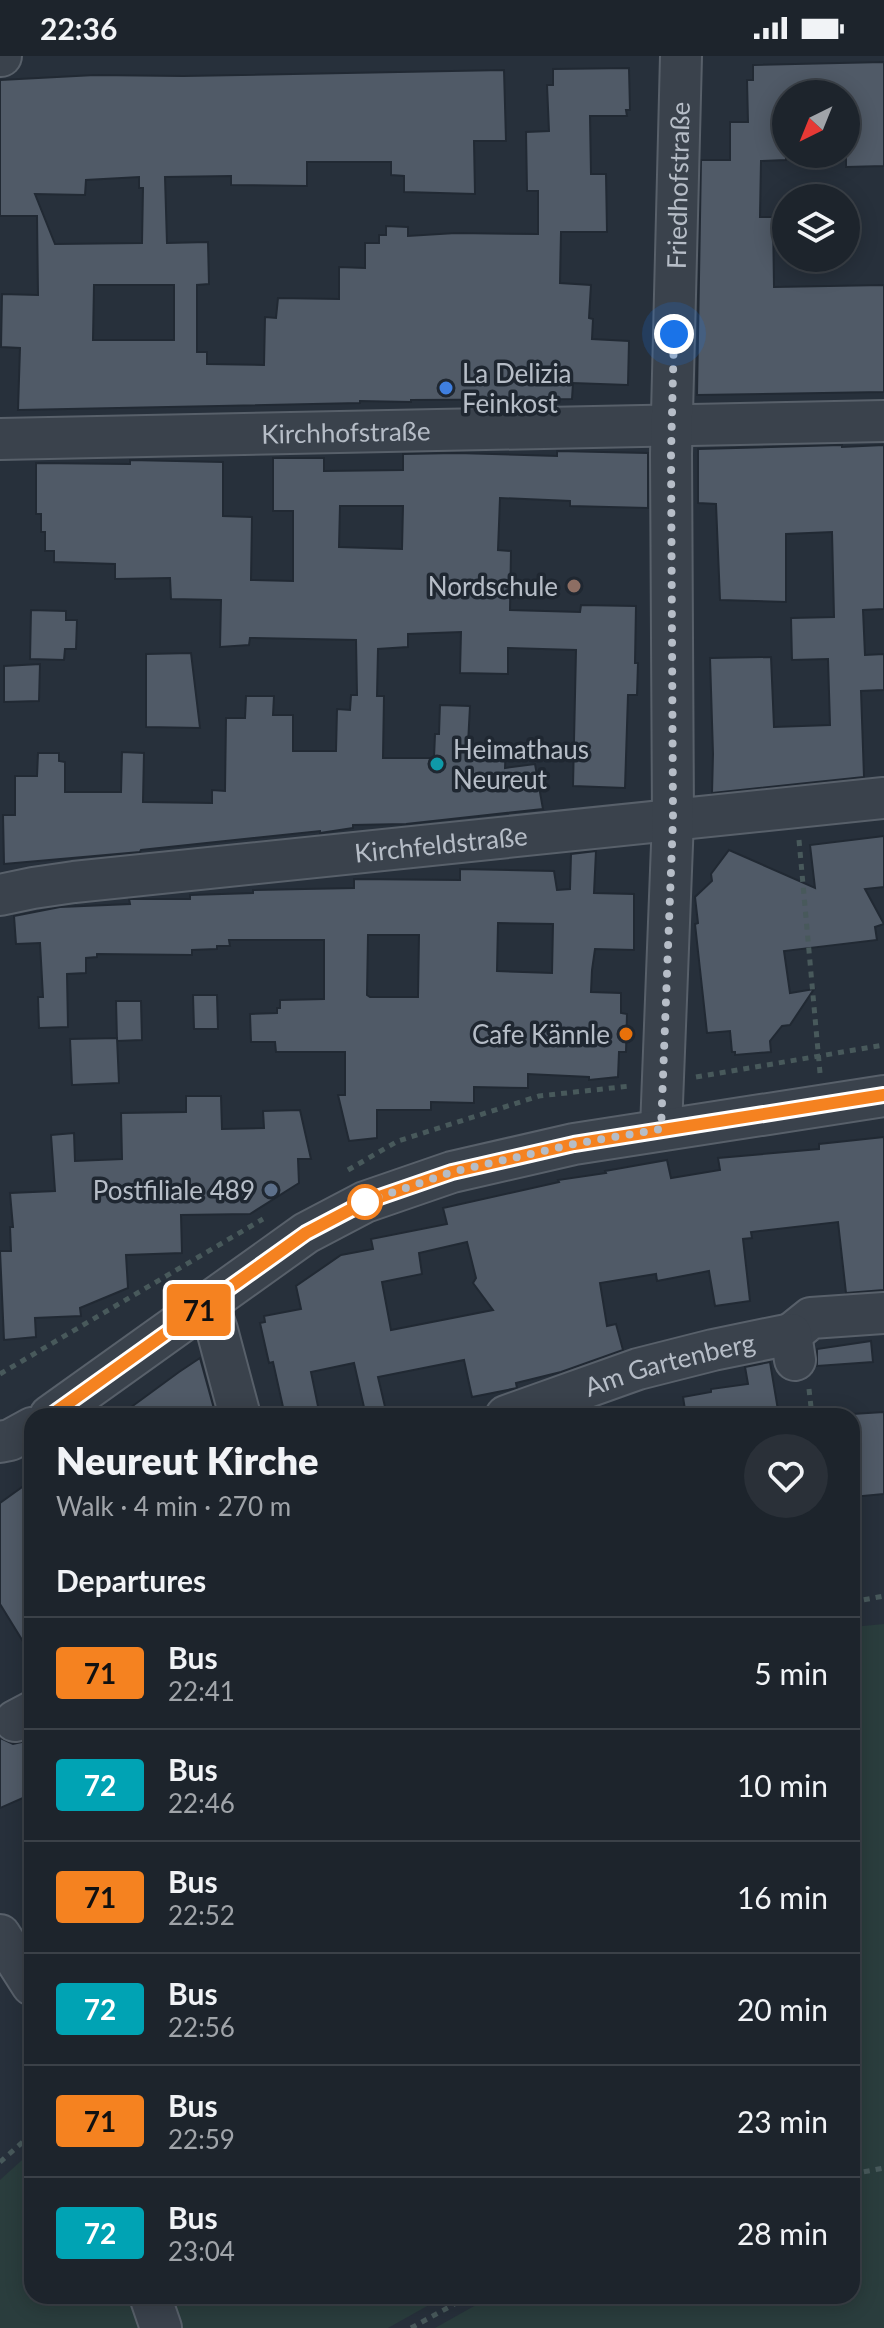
<!DOCTYPE html>
<meta charset="utf-8">
<style>
body{margin:0;font-family:Lato,sans-serif;background:#2a3038;color:#f1f3f6;height:100vh;display:flex;flex-direction:column;font-size:30px;white-space:nowrap}
*{box-sizing:border-box;margin:0}
p{font-size:26px;color:#a0a4a9}
.icon{flex:none;width:44px;height:44px;fill:none;stroke:currentColor;stroke-width:2;stroke-linecap:round;stroke-linejoin:round}
.map{position:relative;flex:1;overflow:hidden}
.panel{position:absolute;left:24px;top:1352px;width:836px;height:896px;display:flex;flex-direction:column;background:#1d242c;border-radius:24px;box-shadow:0 4px 20px #0003,0 0 0 2px #3b4148}
.panel>*{flex:none}
.badge{padding:0 16px;border-radius:6px;font-size:28px;line-height:52px}
.needle{width:52px;rotate:223deg}
.tools{position:absolute;left:772px;top:24px;display:grid;gap:16px}
.tools a{display:grid;place-items:center;width:88px;height:88px;border-radius:50%;background:#1d242c;box-shadow:0 4px 20px #0003,0 0 0 2px #3b4148;font-size:40px}
.you{position:absolute;width:40px;height:40px;margin:-20px;border:6px solid #fff;border-radius:50%;background:#1a73e8;box-shadow:0 0 0 12px #1a73e833}
.map>.badge{position:absolute;translate:-50% -50%;box-shadow:0 0 0 4px #fff}
h2{padding:0 32px;font-size:30px;line-height:72px}
.round{display:grid;place-items:center;flex:none;width:84px;height:84px;border-radius:42px;background:#2a3038}
.overview{display:flex;align-items:center;justify-content:space-between;height:136px;padding:0 32px}
h1{font-size:38px;font-weight:800;line-height:60px}
ul{padding:0;list-style:none}
li{display:flex;align-items:center;gap:24px;height:112px;padding:0 32px;border-top:2px solid #3b4148}
li div{flex:1}
li b{display:block;font-size:30px}
li em{font-style:normal}
li .badge{min-width:88px;font-weight:700;text-align:center}
.status{display:flex;justify-content:space-between;align-items:center;height:56px;padding:0 40px;background:#1d242c;direction:ltr}
.status svg{height:22px;fill:currentColor}
.map>svg:first-child{display:block}
</style>
<div class="status"><b>22:36</b><svg viewBox="0 0 49 12"><path d="M0 12V9h3v3zM5 12V6h3v6zM10 12V3h3v9zM15 12V0h3v12zM26 1h20v11H26zM47 4h2v5h-2z"/></svg></div>
<div class="map">
<svg width="884" height="2272" viewBox="0 0 884 2272">
<rect width="100%" height="100%" fill="#27303b"/>
<g fill="#2a3d3d">
<path d="M884,1568V2272H435L492,2240H852V1571Z"/>
<path d="M32,2095V2240H130L139,2272H0V2124Z"/>
<path d="M160,2240H445L388,2272H171Z"/>
</g>
<g fill="#505a67" stroke="#212933" stroke-width="2" fill-rule="evenodd">
<path d="M884,6V110L846,111V38H786V104L761,105L760,161H773L774,231L884,229V336L697,339L701,104H730V66H748L747,24H753V9Z"/>
<path d="M629,12L630,54H626L627,60H590L591,118H606L607,176H561L560,227L591,229L589,262L593,263L592,283L629,285L628,329L573,327L572,343L411,344V346L360,345V347L18,354L20,292L1,291L2,238L38,239L37,160H0V24L95,19L183,20L504,14L506,85H474L475,138L404,136V120L391,119V106H307V130L231,129V120L165,121L167,187L208,186L209,228L197,229V296H207V308L264,309L265,261L276,262L278,242L339,243V211L365,212V187H379V179H386V170L408,171V180L456,177L538,178V135H527L526,76L549,75L547,29H553V13ZM139,121V132H143L142,187L55,188L35,138L85,139L86,124ZM94,229H174V284H93Z"/>
<path d="M842,389V391L884,389V553L863,554L865,599L884,598V634L861,635L864,721L712,737L713,698L710,602L771,601L774,671L830,669L828,603L792,604L791,562L834,561L832,476L786,478V546L720,544L716,448L698,447V393Z"/>
<path d="M557,395L648,397V452L570,450V445L500,442L498,494L511,495L510,554L580,556L581,549L636,550L635,607H638L637,639H628L625,732L573,730L576,594L508,592V618L460,617L461,576L408,578V591L378,593L377,640H384L383,702H434L435,678H439L440,649L470,650L468,688L506,689L505,712L535,708L543,753L406,768L353,769V772L320,777V775L141,794L140,796L4,808L3,759H15V720H37L38,697H59V705L65,706V736H121L122,696L144,697L143,746L212,747V734L225,735L226,662H245L246,640H274L273,659H293V695H336L337,653L350,654L351,639H357L356,584L250,582L249,589L220,591L221,544L171,543L170,522L115,523V508L54,506V495H45V476H41V458H36V407L130,408V404L223,406V460L252,461L251,524L293,525V455H273V402H324V415L403,414V398L457,397L557,400ZM340,450H403L402,493L339,491Z"/>
<path d="M31,554L66,555V564H77L76,593H65L64,604L30,603Z"/>
<path d="M191,597L200,672L146,671V598Z"/>
<path d="M40,608L39,645L4,646V610Z"/>
<path d="M884,780V831L865,833L884,868L875,871L877,884L784,895L790,937L814,933L790,969L782,970L770,985L771,996L735,999V996H732L730,975L707,977L695,868L698,867L695,841L712,825L711,818L729,794L815,832L810,789Z"/>
<path d="M596,795L594,837L634,838V894L595,893L592,914L591,936L621,937V957L627,958L626,996H619L618,1021L589,1024V1021L528,1018V1032L474,1031V1047L431,1046V1054H377V1082L349,1085L338,1039H345V996H276L275,986H251L250,958L277,957V952H280V944L324,943V884H229L230,890H217V893L192,894V899L97,898V901L86,902V917L67,918L68,971L39,972L38,941H43L40,887L16,888L14,860L60,851L130,848L129,843H190V839L253,837V834L354,832V823L460,824V813L554,815L557,834L570,833L571,798ZM498,867L553,868L552,917L497,915ZM368,879H419L418,941H370L367,939Z"/>
<path d="M193,939H217L218,973H194Z"/>
<path d="M116,945H141L142,984L117,985Z"/>
<path d="M117,982L119,1027L72,1029L70,983Z"/>
<path d="M186,1040H221L222,1073L264,1072L263,1055L300,1054L311,1103H298L299,1127L250,1158L181,1159L182,1197L126,1199L128,1232L80,1252L81,1260L35,1262L36,1281L4,1284L0,1195H11L10,1171H13L10,1137L55,1135L51,1079L74,1077L75,1105L122,1103L121,1057L186,1056Z"/>
<path d="M884,1081V1234L846,1237L838,1166L751,1176L752,1182L743,1183L750,1245L715,1250L709,1215L657,1225L656,1218L600,1227L607,1270L616,1268L623,1294L561,1316L516,1327L517,1332L472,1341L464,1304L378,1321L386,1355L366,1360L354,1307L311,1316L320,1360H285L273,1306L269,1307L260,1267L265,1266L264,1260L301,1253L296,1230L341,1199L373,1193L371,1183L447,1168L443,1152L559,1126L558,1124L606,1117L605,1115L667,1104L671,1122L720,1114L718,1102L819,1093V1088ZM467,1186L476,1222L473,1227L493,1254L391,1274L382,1226L422,1218L419,1197Z"/>
<path d="M871,1285L873,1306L817,1310V1293Z"/>
<path d="M200,1302L216,1360H119L179,1316Z"/>
<path d="M770,1306L779,1360H686L683,1341L711,1336V1333L748,1328L745,1311Z"/>
<path d="M884,1356V1438L852,1441V1358Z"/>
<path d="M32,1424V1600L0,1548V1447Z"/>
<path d="M0,1682L13,1688L26,1685L32,1698V1738L0,1752Z"/>
</g>
<g fill="none" stroke-linecap="round" stroke-linejoin="round">
<defs>
<g id="minor">
<path d="M0,0H1"/>
<path id="s1" d="M0,383L884,365"/>
<path id="s2" d="M0,839L33,832L74,826L884,742"/>
<path id="s3" d="M661,1073L673,763L671,398L681,0"/>
<path d="M208,1248L217,1274L240,1360"/>
<path d="M791,1278L811,1262L884,1257"/>
<path d="M50,1360L306,1177L365,1146L452,1116L574,1088L884,1040"/>
<path id="s4" d="M506,1360L638,1313L713,1294L791,1278L795,1304"/>
<path d="M0,1386L10,1384L32,1372"/>
<path d="M15,1665L32,1656"/>
<path d="M0,1879L32,1929"/>
<path d="M150,2240L161,2272"/>
</g>
</defs>
<use href="#minor" stroke="#58606a" stroke-width="44"/>
<g stroke="#48595b" stroke-width="5" stroke-dasharray="6 6" stroke-linecap="butt">
<path d="M799,784L820,1017"/>
<path d="M696,1021L884,989"/>
<path d="M348,1114L398,1085L539,1040L630,1030"/>
<path d="M0,1318L263,1163"/>
<path d="M809,1333L812,1360"/>
<path d="M852,1546L884,1540"/>
<path d="M0,2106L32,2078"/>
<path d="M852,2118L884,2112"/>
<path d="M411,2272L469,2240"/>
</g>
<use href="#minor" stroke="#3a424c" stroke-width="40"/>
</g>
<g fill="none" stroke-linecap="round" stroke-linejoin="round">
<defs>
<path id="line" d="M50,1360L306,1177L365,1146L452,1116L574,1088L884,1039"/>
</defs>
<use href="#line" stroke="#fff" stroke-width="18"/>
<use href="#line" stroke="#f58220" stroke-width="12"/>
<path stroke="#b6bdc7" stroke-width="8" stroke-dasharray="0 14.4" d="M365,1146L452,1116L574,1088L661,1073L673,763L671,398L674,278"/>
</g>
<circle fill="#3f7fe0" stroke="#1f2731" stroke-width="3" cx="446" cy="332" r="8"/>
<circle fill="#8d6e63" stroke="#1f2731" stroke-width="3" cx="574" cy="530" r="8"/>
<circle fill="#0f9aa8" stroke="#1f2731" stroke-width="3" cx="437" cy="708" r="8"/>
<circle fill="#e8710a" stroke="#1f2731" stroke-width="3" cx="626" cy="978" r="8"/>
<circle fill="#5c6f8a" stroke="#1f2731" stroke-width="3" cx="271" cy="1134" r="8"/>
<circle fill="#fff" stroke="#f58220" stroke-width="4" cx="365" cy="1146" r="16"/>
<g text-anchor="middle" dominant-baseline="central" stroke-width="7" stroke-linejoin="round" paint-order="stroke">
<g font-size="26" fill="#b6bdc7" stroke="#1f2731">
<text stroke="none"><textPath href="#s3" startOffset="944">Friedhofstraße</textPath></text>
<text stroke="none"><textPath href="#s1" startOffset="346">Kirchhofstraße</textPath></text>
<text stroke="none"><textPath href="#s2" startOffset="444">Kirchfeldstraße</textPath></text>
<text stroke="none"><textPath href="#s4" startOffset="172">Am Gartenberg</textPath></text>
</g>
<g font-size="26" fill="#b6bdc7" stroke="#1f2731" text-anchor="end">
<text x="462" y="317" text-anchor="start">La Delizia<tspan x="462" dy="30">Feinkost</tspan></text>
<text x="558" y="530">Nordschule</text>
<text x="453" y="693" text-anchor="start">Heimathaus<tspan x="453" dy="30">Neureut</tspan></text>
<text x="610" y="978">Cafe Kännle</text>
<text x="255" y="1134">Postfiliale 489</text>
</g>
</g>
</svg>
<div class="tools">
<a><svg class="needle" viewBox="-14 -14 28 28"><path d="M0-13l5 13h-10z" fill="#e53935"/><path d="M0 13l5-13h-10z" fill="#a0a4a9"/></svg></a>
<a><svg class="icon" aria-label="layers" viewBox="0 0 24 24"><path d="M12 4l9 5-9 5-9-5zM3 14l9 5 9-5"/></svg></a>
</div>
<div class="you" style="left:674px;top:278px"></div>
<b class="badge" style="left:199px;top:1254px;background:#f58220;color:#111">71</b>
<section class="panel">
<div class="overview"><div><h1>Neureut Kirche</h1><p>Walk · 4 min · 270 m</p></div><a class="round"><svg class="icon" aria-label="heart" viewBox="0 0 24 24"><path d="M12 20l-8-8c-3-5 5-10 8-4 3-6 11-1 8 4z"/></svg></a></div>
<h2>Departures</h2>
<ul>
<li><span class="badge" style="background:#f58220;color:#111">71</span><div><b>Bus</b><p>22:41</p></div><em>5 min</em></li>
<li><span class="badge" style="background:#00a3b4;color:#fff">72</span><div><b>Bus</b><p>22:46</p></div><em>10 min</em></li>
<li><span class="badge" style="background:#f58220;color:#111">71</span><div><b>Bus</b><p>22:52</p></div><em>16 min</em></li>
<li><span class="badge" style="background:#00a3b4;color:#fff">72</span><div><b>Bus</b><p>22:56</p></div><em>20 min</em></li>
<li><span class="badge" style="background:#f58220;color:#111">71</span><div><b>Bus</b><p>22:59</p></div><em>23 min</em></li>
<li><span class="badge" style="background:#00a3b4;color:#fff">72</span><div><b>Bus</b><p>23:04</p></div><em>28 min</em></li>
</ul>
</section>
</div>
